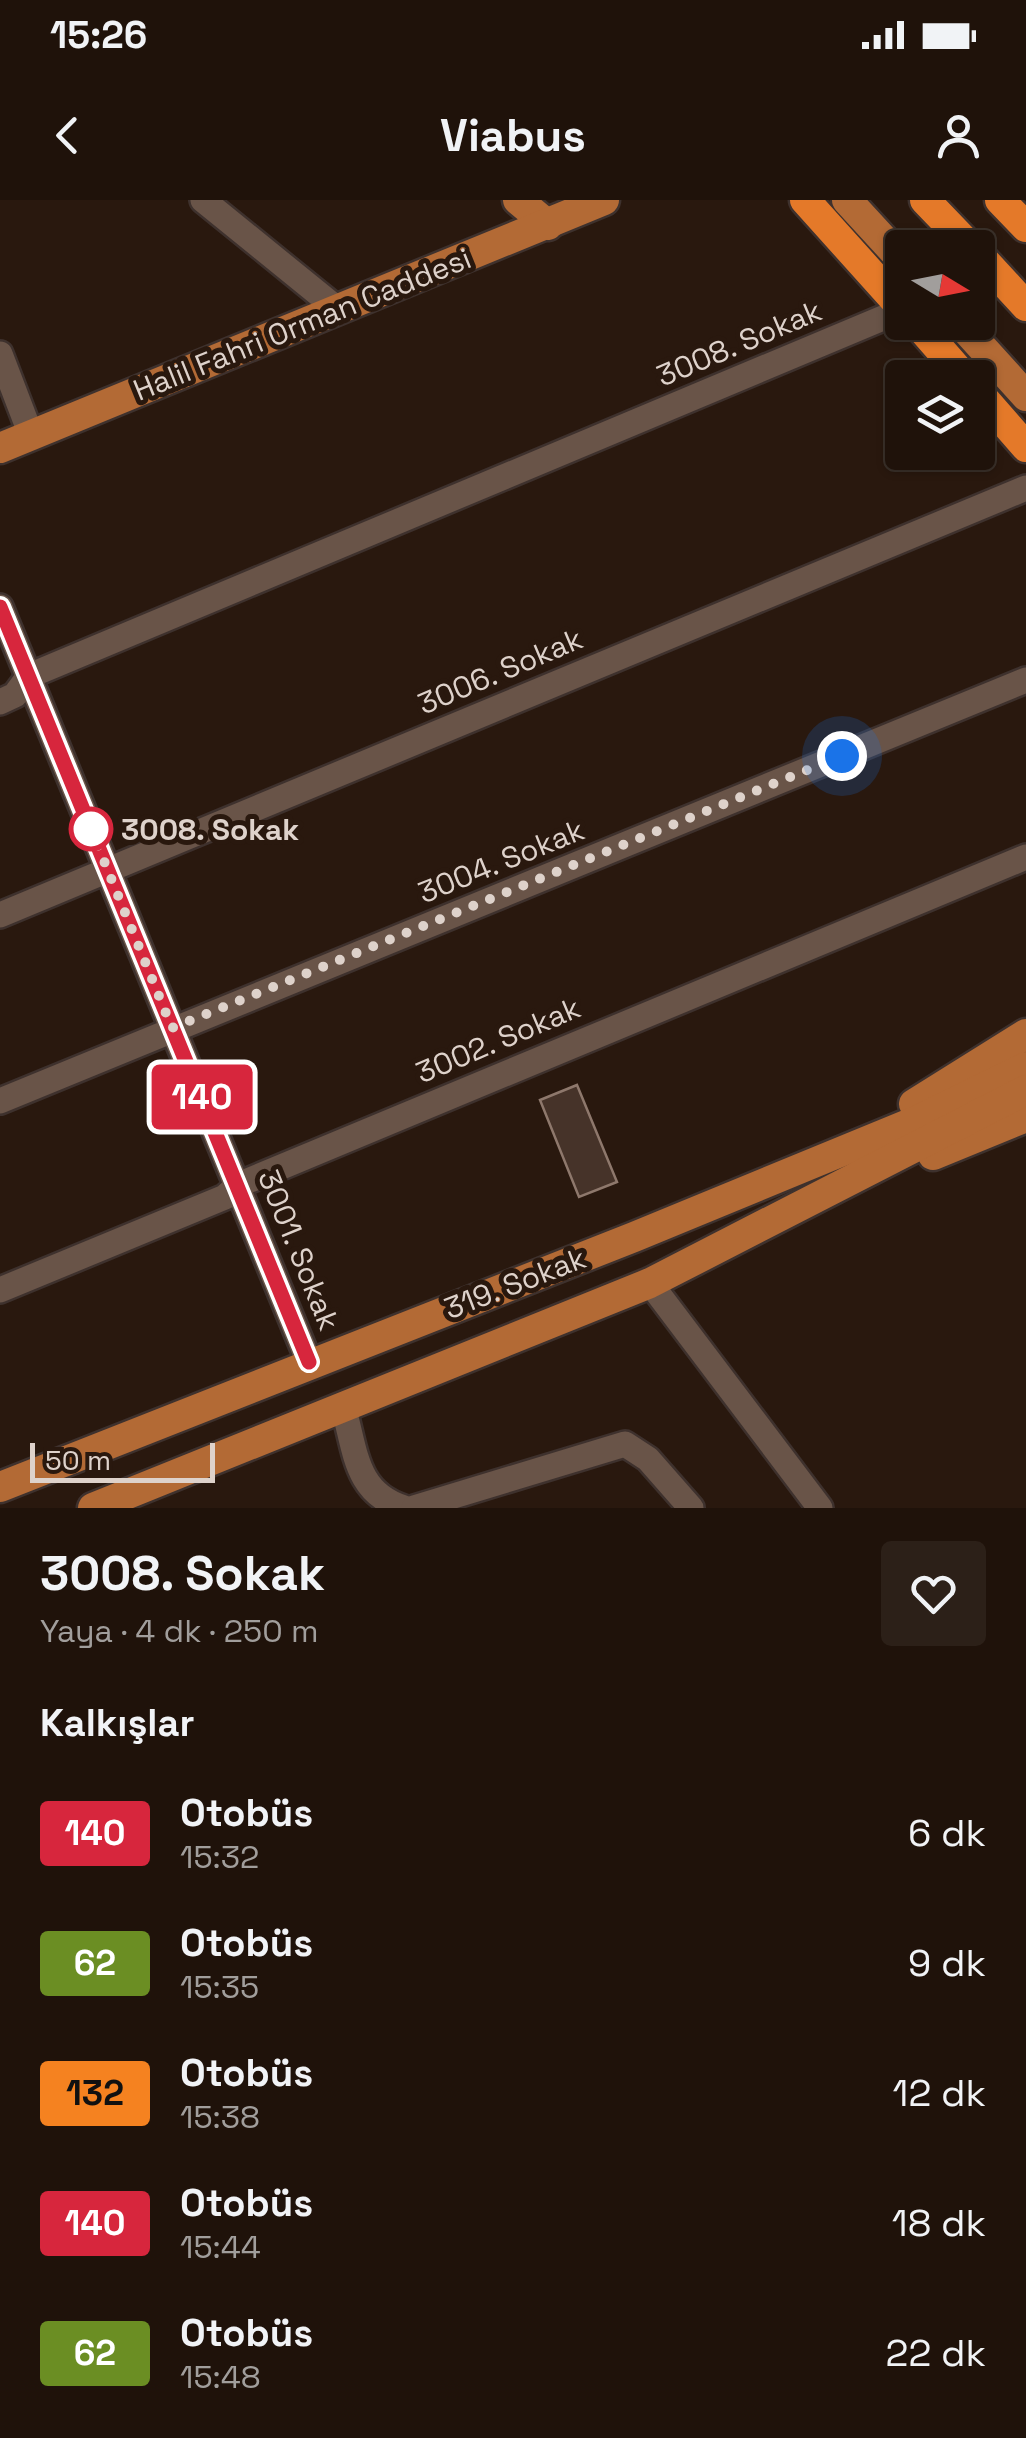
<!DOCTYPE html>
<html lang="tr">
<meta charset="utf-8">
<style>
body{margin:0;font-family:"Space Grotesk",sans-serif;background:#2c2018;color:#f1f3f6;height:100vh;display:flex;flex-direction:column;font-size:38px;white-space:nowrap}
*{box-sizing:border-box;margin:0}
p{font-size:32px;color:#a19e9c}
.icon{flex:none;width:55px;height:55px;fill:none;stroke:currentColor;stroke-width:2;stroke-linecap:round;stroke-linejoin:round}
.map{position:relative;height:1308px;overflow:hidden}
.side{display:flex;flex-direction:column;background:#1f120a;flex:1}
.side>*{flex:none}
.badge{padding:0 20px;border-radius:8px;font-size:35px;line-height:65px}
.needle{width:65px;rotate:100deg}
.tools{position:absolute;left:885px;top:30px;display:grid;gap:20px}
.tools a{display:grid;place-items:center;width:110px;height:110px;border-radius:10px;background:#1f120a;box-shadow:0 2px 8px #0004,0 0 0 2px #3c322b;font-size:50px}
.scale{position:absolute;left:30px;bottom:25px;width:185px;box-sizing:border-box;padding-left:10px;border:5px solid #ded2cb;border-top:0;font-size:28px;line-height:35px;white-space:nowrap;color:#ded2cb;-webkit-text-stroke:8px #29180e;paint-order:stroke}
.you{position:absolute;width:50px;height:50px;margin:-25px;border:8px solid #fff;border-radius:50%;background:#1a73e8;box-shadow:0 0 0 15px #1a73e833}
.map>.badge{position:absolute;translate:-50% -50%;box-shadow:0 0 0 5px #fff}
h2{padding:0 40px;font-size:38px;line-height:90px}
.round{display:grid;place-items:center;flex:none;width:105px;height:105px;border-radius:10px;background:#2c2018}
.headline{display:flex;align-items:center;justify-content:space-between;height:170px;padding:0 40px}
h1{font-size:48px;font-weight:700;line-height:75px}
ul{padding:0;list-style:none}
li{display:flex;align-items:center;gap:30px;height:130px;padding:0 40px}
li div{flex:1}
li b{display:block;font-size:38px}
li em{font-style:normal}
li .badge{min-width:110px;font-weight:700;text-align:center}
.status{display:flex;justify-content:space-between;align-items:center;height:70px;padding:0 50px;background:#1f120a;direction:ltr}
.status svg{height:28px;fill:currentColor}
header{display:flex;justify-content:space-between;align-items:center;height:130px;padding:0 40px;background:#1f120a;font-size:45px;font-weight:700}
.map>svg:first-child{display:block}
</style>
<div class="status"><b>15:26</b><svg viewBox="0 0 49 12"><path d="M0 12V9h3v3zM5 12V6h3v6zM10 12V3h3v9zM15 12V0h3v12zM26 1h20v11H26zM47 4h2v5h-2z"/></svg></div>
<header><svg class="icon" aria-label="back" viewBox="0 0 24 24"><path d="M15 5l-7 7 7 7"/></svg>Viabus<svg class="icon" aria-label="person" viewBox="0 0 24 24"><circle cx="12" cy="8" r="4"/><path d="M4 21q1-7 8-7t8 7"/></svg></header>
<div class="map">
<svg width="1026" height="1308" viewBox="0 0 1026 1308">
<rect width="100%" height="100%" fill="#29180e"/>
<path fill="#463329" stroke="#8e786c" stroke-width="2.5" d="M577,885L617,982L579,997L540,900Z"/>
<g fill="none" stroke-linecap="round" stroke-linejoin="round">
<defs>
<g id="minor">
<path d="M203,0L336,108"/>
<path d="M0,154L31,235"/>
<path d="M0,407L309,1162"/>
<path d="M0,502L15,495L29,476L902,110"/>
<path d="M0,715L1026,288"/>
<path d="M0,901L1026,480"/>
<path d="M650,1083L820,1308"/>
<path d="M0,1090L225,997L238,985L1026,657"/>
<path d="M344,1210C356,1253 356,1293 404,1308"/>
<path d="M414,1308L625,1244L648,1259L691,1308"/>
</g>
<g id="major">
<path d="M518,0L548,25"/>
<path d="M847,0L902,60"/>
<path d="M959,122L1026,196"/>
<path d="M0,248L604,0"/>
<path d="M914,904L1026,834"/>
<path d="M933,955L1026,917"/>
<path d="M0,1287L634,1037L918,920L1026,867"/>
<path d="M93,1308L650,1083L1026,890"/>
</g>
<g id="highway">
<path d="M805,0L902,108"/>
<path d="M925,0L971,48"/>
<path d="M1000,0L1026,27"/>
<path d="M978,54L1026,106"/>
<path d="M916,122L965,178"/>
<path d="M978,192L1026,247"/>
</g>
</defs>
<use href="#minor" stroke="#3e312d" stroke-width="30"/>
<use href="#major" stroke="#3e312d" stroke-width="35"/>
<use href="#highway" stroke="#3e312d" stroke-width="35"/>
<use href="#minor" stroke="#695448" stroke-width="25"/>
<use href="#major" stroke="#b36a35" stroke-width="30"/>
<use href="#highway" stroke="#e47929" stroke-width="30"/>
</g>
<g fill="none" stroke-linecap="round" stroke-linejoin="round">
<defs>
<path id="line" d="M0,407L309,1162"/>
</defs>
<use href="#line" stroke="#fff" stroke-width="22"/>
<use href="#line" stroke="#d7263d" stroke-width="15"/>
<path stroke="#ded2cb" stroke-width="10" stroke-dasharray="0 18" d="M91,629L172,828L842,556"/>
</g>
<circle fill="#fff" stroke="#d7263d" stroke-width="5" cx="91" cy="629" r="20"/>
<g text-anchor="middle" dominant-baseline="central" stroke-width="10" stroke-linejoin="round" paint-order="stroke">
<g font-size="30" fill="#ded2cb" stroke="#29180e">
<text transform="translate(302 124) rotate(-22)">Halil Fahri Orman Caddesi</text>
<text transform="translate(739 143) rotate(-23)">3008. Sokak</text>
<text transform="translate(500 471) rotate(-23)">3006. Sokak</text>
<text transform="translate(501 661) rotate(-22)">3004. Sokak</text>
<text transform="translate(498 840) rotate(-23)">3002. Sokak</text>
<text transform="translate(299 1050) rotate(68)">3001. Sokak</text>
<text transform="translate(515 1083) rotate(-21)">319. Sokak</text>
</g>
<g font-size="30" font-weight="bold" fill="#ded2cb" stroke="#29180e" text-anchor="start">
<text x="121" y="629">3008. Sokak</text>
</g>
</g>
</svg>
<div class="tools">
<a><svg class="needle" viewBox="-14 -14 28 28"><path d="M0-13l5 13h-10z" fill="#e53935"/><path d="M0 13l5-13h-10z" fill="#a19e9c"/></svg></a>
<a><svg class="icon" aria-label="layers" viewBox="0 0 24 24"><path d="M12 4l9 5-9 5-9-5zM3 14l9 5 9-5"/></svg></a>
</div>
<div class="scale">50 m</div>
<div class="you" style="left:842px;top:556px"></div>
<b class="badge" style="left:202px;top:897px;background:#d7263d;color:#fff">140</b>
</div>
<section class="side">
<div class="headline"><div><h1>3008. Sokak</h1><p>Yaya · 4 dk · 250 m</p></div><a class="round"><svg class="icon" aria-label="heart" viewBox="0 0 24 24"><path d="M12 20l-8-8c-3-5 5-10 8-4 3-6 11-1 8 4z"/></svg></a></div>
<h2>Kalkışlar</h2>
<ul>
<li><span class="badge" style="background:#d7263d;color:#fff">140</span><div><b>Otobüs</b><p>15:32</p></div><em>6 dk</em></li>
<li><span class="badge" style="background:#6b8e23;color:#fff">62</span><div><b>Otobüs</b><p>15:35</p></div><em>9 dk</em></li>
<li><span class="badge" style="background:#f58220;color:#111">132</span><div><b>Otobüs</b><p>15:38</p></div><em>12 dk</em></li>
<li><span class="badge" style="background:#d7263d;color:#fff">140</span><div><b>Otobüs</b><p>15:44</p></div><em>18 dk</em></li>
<li><span class="badge" style="background:#6b8e23;color:#fff">62</span><div><b>Otobüs</b><p>15:48</p></div><em>22 dk</em></li>
</ul>
</section>
